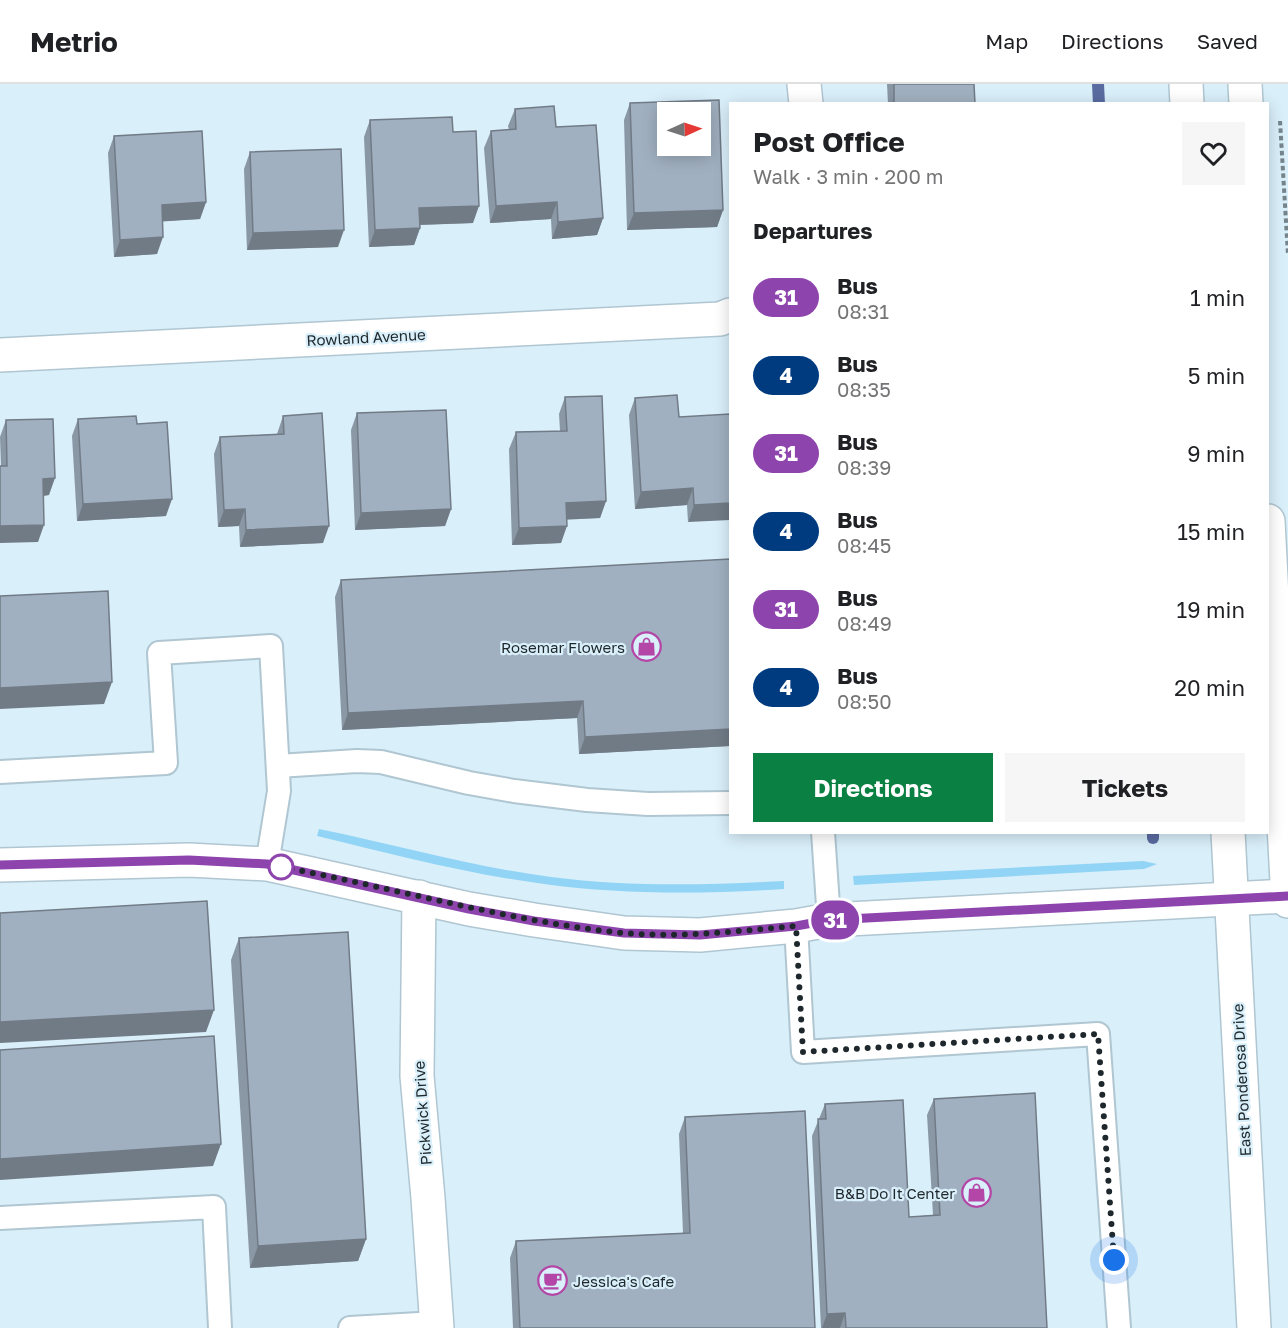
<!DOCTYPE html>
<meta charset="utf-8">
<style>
body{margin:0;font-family:"Golos Text",sans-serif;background:#f6f6f6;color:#202124;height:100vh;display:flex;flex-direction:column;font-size:22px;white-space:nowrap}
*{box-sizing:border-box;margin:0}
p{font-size:20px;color:#757577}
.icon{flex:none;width:33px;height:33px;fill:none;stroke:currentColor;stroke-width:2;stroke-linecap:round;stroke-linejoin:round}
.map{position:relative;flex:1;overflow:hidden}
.details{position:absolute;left:729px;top:18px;width:540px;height:732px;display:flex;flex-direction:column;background:#fff;border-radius:0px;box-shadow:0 3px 15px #0003}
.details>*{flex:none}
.badge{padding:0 12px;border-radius:20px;font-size:21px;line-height:39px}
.needle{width:39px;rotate:87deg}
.fabs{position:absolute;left:657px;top:18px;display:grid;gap:12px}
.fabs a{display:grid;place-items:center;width:54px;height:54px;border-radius:0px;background:#fff;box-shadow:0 3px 15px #0003;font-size:30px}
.you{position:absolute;width:30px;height:30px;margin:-15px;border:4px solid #fff;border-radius:50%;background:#1a73e8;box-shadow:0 0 0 9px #1a73e833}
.map>.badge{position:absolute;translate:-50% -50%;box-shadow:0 0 0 3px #fff}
h2{padding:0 24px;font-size:22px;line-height:54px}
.round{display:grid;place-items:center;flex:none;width:63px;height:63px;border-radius:0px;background:#f6f6f6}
.head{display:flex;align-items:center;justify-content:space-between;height:102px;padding:0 24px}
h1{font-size:28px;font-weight:700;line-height:45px}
.button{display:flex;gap:12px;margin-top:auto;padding:12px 24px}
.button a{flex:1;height:69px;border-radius:0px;background:#0b8043;color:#fff;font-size:24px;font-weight:700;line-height:69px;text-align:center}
.button a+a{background:#f6f6f6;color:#202124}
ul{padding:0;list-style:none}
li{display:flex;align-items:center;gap:18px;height:78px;padding:0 24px}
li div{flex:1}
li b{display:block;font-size:22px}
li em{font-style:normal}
li .badge{min-width:66px;font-weight:700;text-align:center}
header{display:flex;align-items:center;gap:36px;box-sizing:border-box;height:84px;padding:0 30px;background:#fff;border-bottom:2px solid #e0e0e0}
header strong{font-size:28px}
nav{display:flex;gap:33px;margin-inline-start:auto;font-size:21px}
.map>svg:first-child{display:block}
</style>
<header>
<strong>Metrio</strong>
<nav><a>Map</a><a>Directions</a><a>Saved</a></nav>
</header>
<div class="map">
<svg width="1288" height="1244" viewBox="0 0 1288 1244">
<rect width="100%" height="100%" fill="#d9effa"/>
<g fill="#92d4f5">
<path d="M319,745C397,761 473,783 551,793C629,803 706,801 784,797V805C704,810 624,811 544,800C467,790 392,770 317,752Z"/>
<path d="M1143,777L1157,780L1144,785L854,801L853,792Z"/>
</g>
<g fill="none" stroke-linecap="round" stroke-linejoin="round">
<g stroke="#5a6ba1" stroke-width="12">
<path d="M1098,0L1099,20"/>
<path d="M1153,748V754"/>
</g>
<defs>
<g id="service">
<path d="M278,682L357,677L381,678L469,699L514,707L587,716L648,720L730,719"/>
<path d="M0,688L166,679L159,569L271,562L279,707L267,780"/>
<path d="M823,748L829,836"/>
<path d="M796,842L803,968L1098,950L1119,1244"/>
<path d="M0,1134L214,1123L220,1244"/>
<path d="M350,1244L436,1239"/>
</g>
<g id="minor">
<path d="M804,0L806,20"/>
<path d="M0,271L720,235L730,231"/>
<path d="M0,781L189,776L267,780L469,825L534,836L624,849L700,851L796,842L829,836L1288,812"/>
<path d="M419,813L417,992L428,1114L437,1244"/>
</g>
<g id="secondary">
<path d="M1186,0L1187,20"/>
<path d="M1245,0L1246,20"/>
<path d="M1268,437L1288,817"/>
<path d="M1228,748L1254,1244"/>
</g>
</defs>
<use href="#service" stroke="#b0c6d1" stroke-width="26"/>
<use href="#minor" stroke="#b0c6d1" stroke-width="36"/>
<use href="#secondary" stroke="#b0c6d1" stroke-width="36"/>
<path stroke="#76858c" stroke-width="4" stroke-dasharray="4.5 3" stroke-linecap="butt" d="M1280,37L1288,171"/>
<use href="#service" stroke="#fff" stroke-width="22"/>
<use href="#minor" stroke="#fff" stroke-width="33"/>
<use href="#secondary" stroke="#fff" stroke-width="33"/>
</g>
<g fill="#8a97a5">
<path d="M887,0H974L975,20H888Z"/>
<path d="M630,19L723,126L717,143L627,146L624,36Z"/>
<path d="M515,25L556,43L603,134L597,151L552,155L551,135L490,139L484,64L491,47L509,46L508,42Z"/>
<path d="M370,36L473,139L420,141V144L414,161L369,163L364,53Z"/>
<path d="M114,52L206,118L200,135L162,137L157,170L114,173L108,69Z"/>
<path d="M250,68L338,163L247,166L244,85Z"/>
<path d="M565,313L606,417L600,434L567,435L561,459L512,461L509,365L516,348L560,347L559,330Z"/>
<path d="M635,314L679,333L730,330L688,438L687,421L635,425L629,331Z"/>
<path d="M357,329L451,425L445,442L355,446L351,346Z"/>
<path d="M283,332L323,459L240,463L239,442L218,443L214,370L220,353L277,350Z"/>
<path d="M78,335L137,340L166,432L77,437L72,352Z"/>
<path d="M6,336L49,411L44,412L38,458L1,382L0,353Z"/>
<path d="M730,475V662L579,670L577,634L342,646L335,513L341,496Z"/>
<path d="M239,854L366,1155L358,1177L250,1184L231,876Z"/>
<path d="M934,1015L1047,1244H821L812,1052L825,1020L909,1133L933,1131L927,1031Z"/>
<path d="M685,1033L815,1244H513L510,1174L516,1157L683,1149L679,1050Z"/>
</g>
<g fill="#717b86">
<path d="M206,118L200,135L155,138L162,121Z"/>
<path d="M557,118L551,135L490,139L496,122Z"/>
<path d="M479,122L473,139L413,141L419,124Z"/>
<path d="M723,126L717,143L627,146L634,129Z"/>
<path d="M603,134L597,151L552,155L558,138Z"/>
<path d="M420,144L414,161L369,163L375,146Z"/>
<path d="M344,146L338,163L247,166L253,149Z"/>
<path d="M163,153L157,170L114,173L120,156Z"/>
<path d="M55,394L49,411L37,412L43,395Z"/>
<path d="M693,404L687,421L635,425L641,408Z"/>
<path d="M172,415L166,432L77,437L83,420Z"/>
<path d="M606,417L600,434L560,436L566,419Z"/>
<path d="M730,419V436L688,438L694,421Z"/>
<path d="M245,425L239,442L218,443L224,426Z"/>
<path d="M451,425L445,442L355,446L361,429Z"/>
<path d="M44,441L38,458L0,459V442Z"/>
<path d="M329,442L323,459L240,463L246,446Z"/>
<path d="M567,442L561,459L512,461L519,444Z"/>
<path d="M112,598L104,620L0,625V604Z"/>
<path d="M583,617L577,634L342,646L348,629Z"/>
<path d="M730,645V662L579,670L585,653Z"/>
<path d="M214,926L206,948L0,959V938Z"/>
<path d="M221,1060L213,1082L0,1096V1075Z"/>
<path d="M366,1155L358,1177L250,1184L258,1162Z"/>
<path d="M845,1229L840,1244H822L827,1230Z"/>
</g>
<g fill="#a1b0c0" stroke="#717b86" stroke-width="1.5" fill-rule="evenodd">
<path d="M894,0H974L975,20H894Z"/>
<path d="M719,16L723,126L634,129L630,19ZM668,28H700V62H668Z"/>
<path d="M554,22L556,43L596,41L603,134L558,138L557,118L496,122L491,47L516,45L515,25Z"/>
<path d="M452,33L453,48L476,47L479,122L419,124L420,144L375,146L370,36Z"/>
<path d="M202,47L206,118L162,121L163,153L120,156L114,52Z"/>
<path d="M341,65L344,146L253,149L250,68Z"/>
<path d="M677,311L679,333L730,330V419L694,421L693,404L641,408L635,314Z"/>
<path d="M602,312L606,417L566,419L567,442L519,444L516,348L567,347L565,313Z"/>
<path d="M446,326L451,425L361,429L357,329Z"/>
<path d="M322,329L329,442L246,446L245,425L224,426L220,353L284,350L283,332Z"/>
<path d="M136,332L137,340L167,338L172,415L83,420L78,335Z"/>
<path d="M53,335L55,394L43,395L44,441L0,442V382H7L6,336Z"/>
<path d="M730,475V645L585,653L583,617L348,629L341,496Z"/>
<path d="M108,507L112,598L0,604V512Z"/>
<path d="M207,817L214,926L0,938V829Z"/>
<path d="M348,848L366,1155L258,1162L239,854Z"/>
<path d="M214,952L221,1060L0,1075V966Z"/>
<path d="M1035,1009L1047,1244H846L845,1229L827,1230L818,1035H826L825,1020L903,1016L909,1133L940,1131L934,1015Z"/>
<path d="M805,1027L815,1244H520L516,1157L690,1149L685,1033Z"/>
</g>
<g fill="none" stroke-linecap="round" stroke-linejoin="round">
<defs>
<path id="line" d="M0,781L189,776L267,780L469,825L534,837L624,849L700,851L796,842L829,836L1288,812"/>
</defs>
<use href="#line" stroke="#fff" stroke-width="14"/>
<use href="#line" stroke="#8e44ad" stroke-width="9"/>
<path stroke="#1e272b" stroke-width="6" stroke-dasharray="0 10.8" d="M281,783C395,804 507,837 623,849C680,854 738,847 796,842L803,968L1098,950L1114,1176"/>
</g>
<defs>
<symbol id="shop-ring" viewBox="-11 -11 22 22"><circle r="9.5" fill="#d9effa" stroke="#b346a6" stroke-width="1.5"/><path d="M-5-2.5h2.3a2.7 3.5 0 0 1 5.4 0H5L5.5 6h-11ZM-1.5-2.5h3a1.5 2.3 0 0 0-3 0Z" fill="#b346a6"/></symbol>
<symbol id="cafe-ring" viewBox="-11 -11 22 22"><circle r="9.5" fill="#d9effa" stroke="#b346a6" stroke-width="1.5"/><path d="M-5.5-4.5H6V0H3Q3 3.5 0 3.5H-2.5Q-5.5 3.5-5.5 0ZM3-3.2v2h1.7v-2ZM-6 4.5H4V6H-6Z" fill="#b346a6"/></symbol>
</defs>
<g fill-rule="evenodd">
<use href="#shop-ring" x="630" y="546" width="33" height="33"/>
<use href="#shop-ring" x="960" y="1092" width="33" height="33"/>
<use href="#cafe-ring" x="536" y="1180" width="33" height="33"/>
</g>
<circle fill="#fff" stroke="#8e44ad" stroke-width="3" cx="281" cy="783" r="12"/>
<g text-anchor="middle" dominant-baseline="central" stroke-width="4.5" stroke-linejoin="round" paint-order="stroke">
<g font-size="15" fill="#1e272b" stroke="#d9effa">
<text transform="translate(366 253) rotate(-3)">Rowland Avenue</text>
<text transform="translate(1241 996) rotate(-93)">East Ponderosa Drive</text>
<text transform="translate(422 1029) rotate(-94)">Pickwick Drive</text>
</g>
<g font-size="15" fill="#1e272b" stroke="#d9effa" text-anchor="end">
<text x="625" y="563">Rosemar Flowers</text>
<text x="955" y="1109">B&amp;B Do It Center</text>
<text x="573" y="1197" text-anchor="start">Jessica's Cafe</text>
</g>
</g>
</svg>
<div class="fabs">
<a><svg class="needle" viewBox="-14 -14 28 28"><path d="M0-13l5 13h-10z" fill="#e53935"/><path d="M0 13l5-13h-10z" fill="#757577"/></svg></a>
</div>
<div class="you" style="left:1114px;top:1176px"></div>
<b class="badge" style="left:835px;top:836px;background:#8e44ad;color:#fff">31</b>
<section class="details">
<div class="head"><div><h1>Post Office</h1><p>Walk · 3 min · 200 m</p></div><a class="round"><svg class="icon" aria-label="heart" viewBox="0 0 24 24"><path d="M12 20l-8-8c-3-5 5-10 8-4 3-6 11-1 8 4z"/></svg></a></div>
<h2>Departures</h2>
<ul>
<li><span class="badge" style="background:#8e44ad;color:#fff">31</span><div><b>Bus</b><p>08:31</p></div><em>1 min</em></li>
<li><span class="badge" style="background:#003b80;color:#fff">4</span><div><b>Bus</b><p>08:35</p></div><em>5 min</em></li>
<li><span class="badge" style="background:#8e44ad;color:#fff">31</span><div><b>Bus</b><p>08:39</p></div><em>9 min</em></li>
<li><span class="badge" style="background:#003b80;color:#fff">4</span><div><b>Bus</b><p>08:45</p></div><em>15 min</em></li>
<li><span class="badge" style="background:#8e44ad;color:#fff">31</span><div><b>Bus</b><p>08:49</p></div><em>19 min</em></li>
<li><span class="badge" style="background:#003b80;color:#fff">4</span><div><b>Bus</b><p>08:50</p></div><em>20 min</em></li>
</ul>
<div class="button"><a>Directions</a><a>Tickets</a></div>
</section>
</div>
